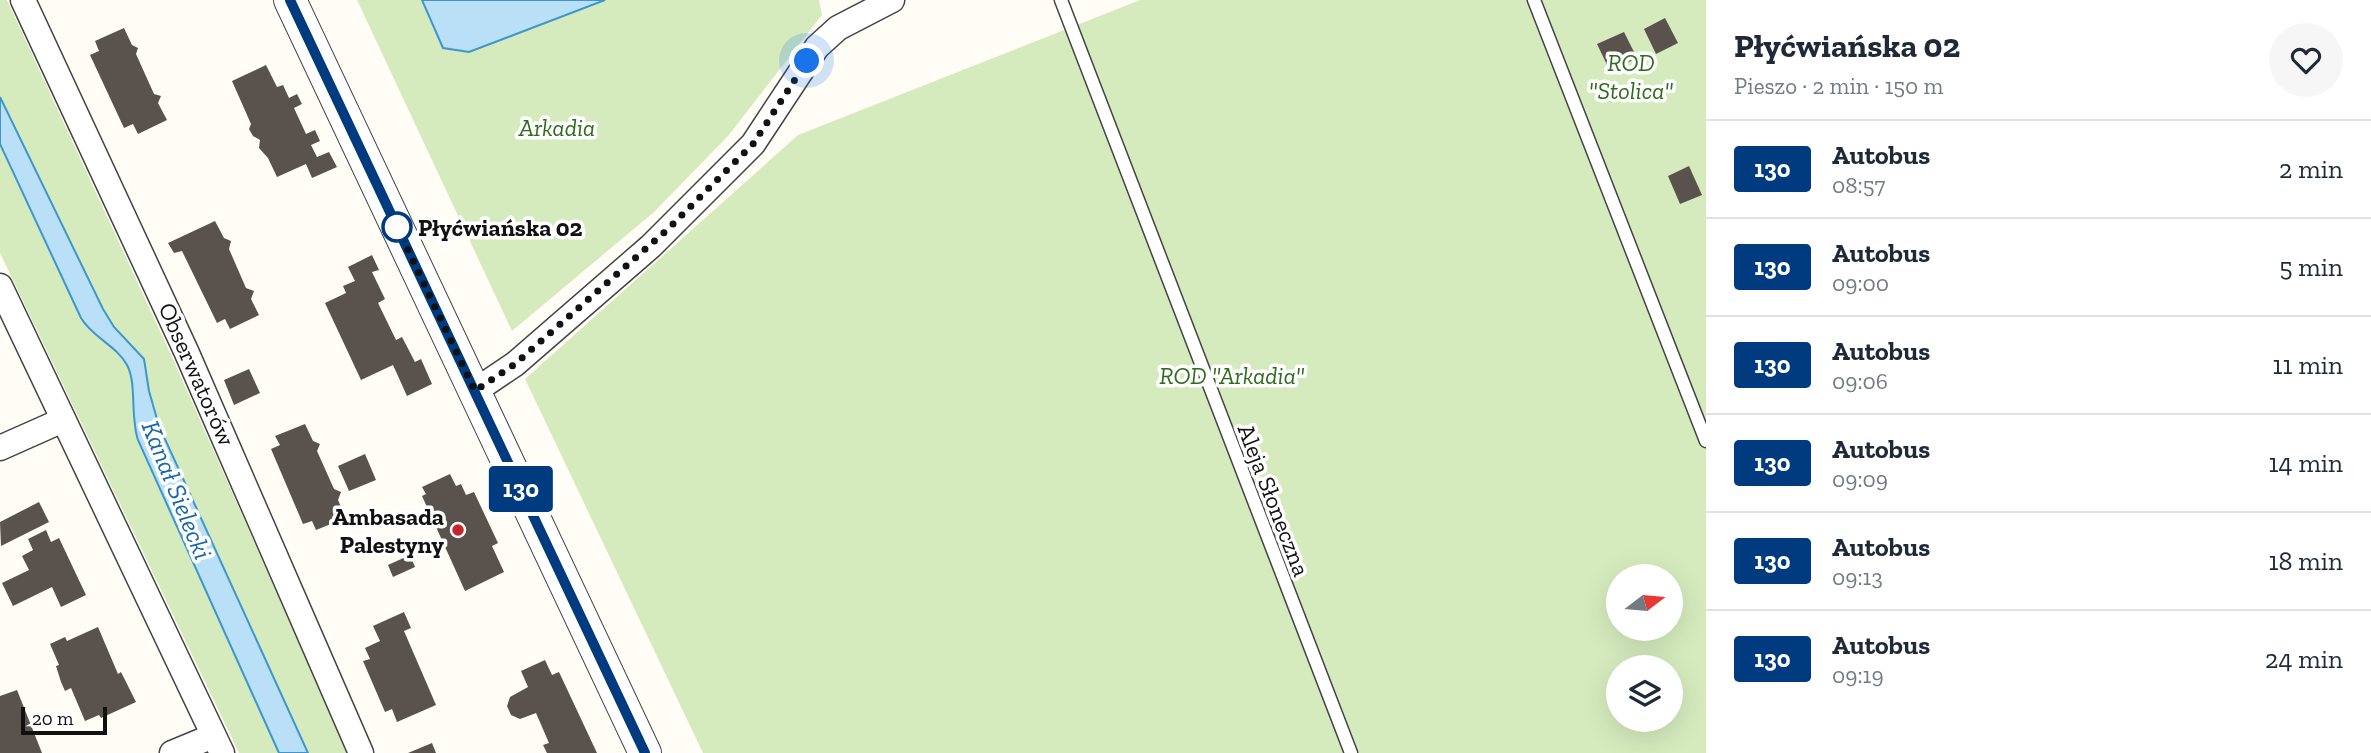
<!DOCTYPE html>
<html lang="pl">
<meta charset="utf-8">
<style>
body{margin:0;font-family:"Zilla Slab",serif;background:#f6f6f7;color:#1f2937;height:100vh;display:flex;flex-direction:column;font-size:26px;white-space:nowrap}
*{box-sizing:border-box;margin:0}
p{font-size:23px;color:#747a83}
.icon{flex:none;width:38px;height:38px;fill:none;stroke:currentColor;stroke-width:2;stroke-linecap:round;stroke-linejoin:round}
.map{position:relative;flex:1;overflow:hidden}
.sheet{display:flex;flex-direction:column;background:#fff;width:665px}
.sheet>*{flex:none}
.badge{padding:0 14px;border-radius:5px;font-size:24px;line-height:46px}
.needle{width:46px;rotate:74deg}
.tools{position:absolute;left:1606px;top:564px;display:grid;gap:14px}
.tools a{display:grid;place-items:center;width:77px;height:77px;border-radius:50%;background:#fff;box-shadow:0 7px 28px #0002;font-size:35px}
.scale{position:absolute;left:21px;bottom:18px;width:86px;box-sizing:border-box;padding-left:7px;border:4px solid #111;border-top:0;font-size:19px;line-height:24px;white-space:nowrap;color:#111;-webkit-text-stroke:5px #fff;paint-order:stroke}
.you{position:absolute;width:35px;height:35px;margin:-18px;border:5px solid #fff;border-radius:50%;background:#1a73e8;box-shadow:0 0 0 10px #1a73e833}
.map>.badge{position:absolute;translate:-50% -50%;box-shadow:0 0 0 4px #fff}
.round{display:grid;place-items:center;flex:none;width:74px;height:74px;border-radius:37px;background:#f6f6f7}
.headline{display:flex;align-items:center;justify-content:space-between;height:119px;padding:0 28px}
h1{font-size:33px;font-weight:800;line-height:52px}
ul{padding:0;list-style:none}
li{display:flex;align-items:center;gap:21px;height:98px;padding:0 28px;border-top:2px solid #e0e1e3}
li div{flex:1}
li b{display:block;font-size:26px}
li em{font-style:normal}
li .badge{min-width:77px;font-weight:700;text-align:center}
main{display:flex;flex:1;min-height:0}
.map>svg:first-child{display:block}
</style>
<main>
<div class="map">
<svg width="1706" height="753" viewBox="0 0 1706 753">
<rect width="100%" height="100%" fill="#fffdf5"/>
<g fill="#d5ebbd" fill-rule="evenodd">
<path d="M0,0H7L172,357L348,753H239L0,253Z"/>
<path d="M357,0H819L822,15L728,136L654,212L512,331Z"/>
<path d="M1140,0H1706V753H703L525,379L798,135ZM1619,576H1671V628H1619ZM1619,667H1671V719H1619Z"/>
</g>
<g fill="#b9e0f7" stroke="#3f96cf" stroke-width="2">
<path d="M422,0H605L469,52L443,48Z"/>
<path d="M0,97L103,309L114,327L144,359L149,391L159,426L308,753H279L138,440C130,416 137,383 127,365C117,346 92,337 81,318L0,144Z"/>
</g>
<g fill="#5a524d">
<path d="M1665,18L1678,43L1656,54L1644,29Z"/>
<path d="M124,28L132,45L138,48L136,54L154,94L161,96L158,103L167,120L138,134L133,124L124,128L90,55L99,51L95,41Z"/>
<path d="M1624,32L1637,58L1610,71L1597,44Z"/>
<path d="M266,65L277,87L283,85L289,98L297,94L302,104L294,108L306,134L315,130L320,141L311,145L317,157L329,152L337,167L312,178L306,164L277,177L268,158L259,148L260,140L253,136L249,129L251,124L232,81Z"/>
<path d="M1689,166L1702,195L1680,204L1668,176Z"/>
<path d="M215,221L224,238L231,241L229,249L246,288L254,291L251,299L259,315L230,329L225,319L217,323L182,251L174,253L168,243Z"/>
<path d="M372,255L379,270L372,272L385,299L378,303L396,340L402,337L415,362L421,359L432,384L407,396L393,365L361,380L325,303L346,293L343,286L355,281L348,267Z"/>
<path d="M249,369L260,393L234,405L224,380Z"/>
<path d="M305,424L313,441L320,444L317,451L334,489L341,492L338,500L346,518L316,530L312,521L303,524L271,449L280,445L275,436Z"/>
<path d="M365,454L376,480L349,491L338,466Z"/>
<path d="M450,474L456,486L461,484L466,495L474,492L498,543L492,546L504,572L465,591L422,496L426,494L422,487Z"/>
<path d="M39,502L49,522L1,546L0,522Z"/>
<path d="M46,530L51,542L59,538L86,595L61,607L52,587L13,606L2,583L29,570L22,556L33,550L28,539Z"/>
<path d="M410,555L415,567L393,577L388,565Z"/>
<path d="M404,612L411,628L404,631L436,705L397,722L392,709L385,712L363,661L370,659L365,648L380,641L373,626Z"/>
<path d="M98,627L118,674L121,672L136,702L101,718L99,715L85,721L71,688L65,691L61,682L56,666L59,665L50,644L65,637L67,641Z"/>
<path d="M545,660L552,675L559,672L597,753H547L543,745L549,743L536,713L520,719L511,715L507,706L510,697L528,687L521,671Z"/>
<path d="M17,690L42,753H0V696Z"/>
<path d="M432,743L436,753H408Z"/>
</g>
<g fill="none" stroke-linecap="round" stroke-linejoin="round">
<defs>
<g id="service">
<path d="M1061,0L1351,753"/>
<path d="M1534,0L1706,441"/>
</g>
<g id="minor">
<path d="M23,0L186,351L361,753"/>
<path d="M0,286L222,753"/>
<path d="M475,391L515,364L651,246L753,144L817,47L838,28L892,0"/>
<path d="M0,448L63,420"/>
<path d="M172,753L213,736"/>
</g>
<path id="tertiary" d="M290,0L645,753"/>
</defs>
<use href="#service" stroke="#444" stroke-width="15"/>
<use href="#minor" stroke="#444" stroke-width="27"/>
<use href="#tertiary" stroke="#444" stroke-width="34"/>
<use href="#service" stroke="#fff" stroke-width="12"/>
<use href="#minor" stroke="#fff" stroke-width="24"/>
<use href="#tertiary" stroke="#fff" stroke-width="32"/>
</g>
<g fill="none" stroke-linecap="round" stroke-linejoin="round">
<defs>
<path id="line" d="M290,0L645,753"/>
</defs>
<use href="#line" stroke="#fff" stroke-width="16"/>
<use href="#line" stroke="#003b80" stroke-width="10"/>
<path stroke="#111" stroke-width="7" stroke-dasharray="0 12.6" d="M397,227L475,391L515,364L668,229L753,144L807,61"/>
</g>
<circle fill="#fff" stroke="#003b80" stroke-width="3.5" cx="397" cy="227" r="14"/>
<circle fill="#c4262e" stroke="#fff" stroke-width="2.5" cx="458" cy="530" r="7"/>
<g text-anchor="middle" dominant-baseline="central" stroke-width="7" stroke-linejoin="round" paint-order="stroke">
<g font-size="24" font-style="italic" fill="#2f6b1f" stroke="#fff">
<text x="1631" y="62">ROD<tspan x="1631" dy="28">"Stolica"</tspan></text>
<text x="557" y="127">Arkadia</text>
<text x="1232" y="375">ROD "Arkadia"</text>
</g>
<g font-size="24" font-weight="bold" fill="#111" stroke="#fff" text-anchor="start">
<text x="418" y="227">Płyćwiańska 02</text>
</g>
<g font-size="24" fill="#111" stroke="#fff">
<text transform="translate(197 374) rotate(66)">Obserwatorów</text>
<text transform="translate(1274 500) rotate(69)">Aleja Słoneczna</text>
</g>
<g font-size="24" font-weight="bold" fill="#111" stroke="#fff" text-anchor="end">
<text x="444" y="516">Ambasada<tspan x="444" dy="28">Palestyny</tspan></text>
</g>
<g font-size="26" font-style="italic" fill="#1768a6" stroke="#fff">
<text transform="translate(177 490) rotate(68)">Kanał Sielecki</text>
</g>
</g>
</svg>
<div class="tools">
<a><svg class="needle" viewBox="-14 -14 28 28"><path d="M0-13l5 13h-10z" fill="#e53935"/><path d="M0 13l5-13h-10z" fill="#747a83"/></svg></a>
<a><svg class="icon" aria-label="layers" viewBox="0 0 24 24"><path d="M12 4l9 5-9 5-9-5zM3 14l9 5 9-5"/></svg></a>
</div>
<div class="scale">20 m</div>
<div class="you" style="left:807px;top:61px"></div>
<b class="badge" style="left:521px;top:489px;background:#003b80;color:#fff">130</b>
</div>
<section class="sheet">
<div class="headline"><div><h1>Płyćwiańska 02</h1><p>Pieszo · 2 min · 150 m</p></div><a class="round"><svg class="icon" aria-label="heart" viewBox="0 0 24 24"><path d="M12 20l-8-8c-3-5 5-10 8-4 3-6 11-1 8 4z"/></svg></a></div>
<ul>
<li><span class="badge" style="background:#003b80;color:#fff">130</span><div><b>Autobus</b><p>08:57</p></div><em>2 min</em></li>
<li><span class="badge" style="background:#003b80;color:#fff">130</span><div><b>Autobus</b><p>09:00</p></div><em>5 min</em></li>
<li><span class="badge" style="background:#003b80;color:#fff">130</span><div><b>Autobus</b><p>09:06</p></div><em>11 min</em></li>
<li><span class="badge" style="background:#003b80;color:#fff">130</span><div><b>Autobus</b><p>09:09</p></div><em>14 min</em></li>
<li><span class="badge" style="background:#003b80;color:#fff">130</span><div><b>Autobus</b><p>09:13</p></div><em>18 min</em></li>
<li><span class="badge" style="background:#003b80;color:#fff">130</span><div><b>Autobus</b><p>09:19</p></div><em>24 min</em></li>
</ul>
</section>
</main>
